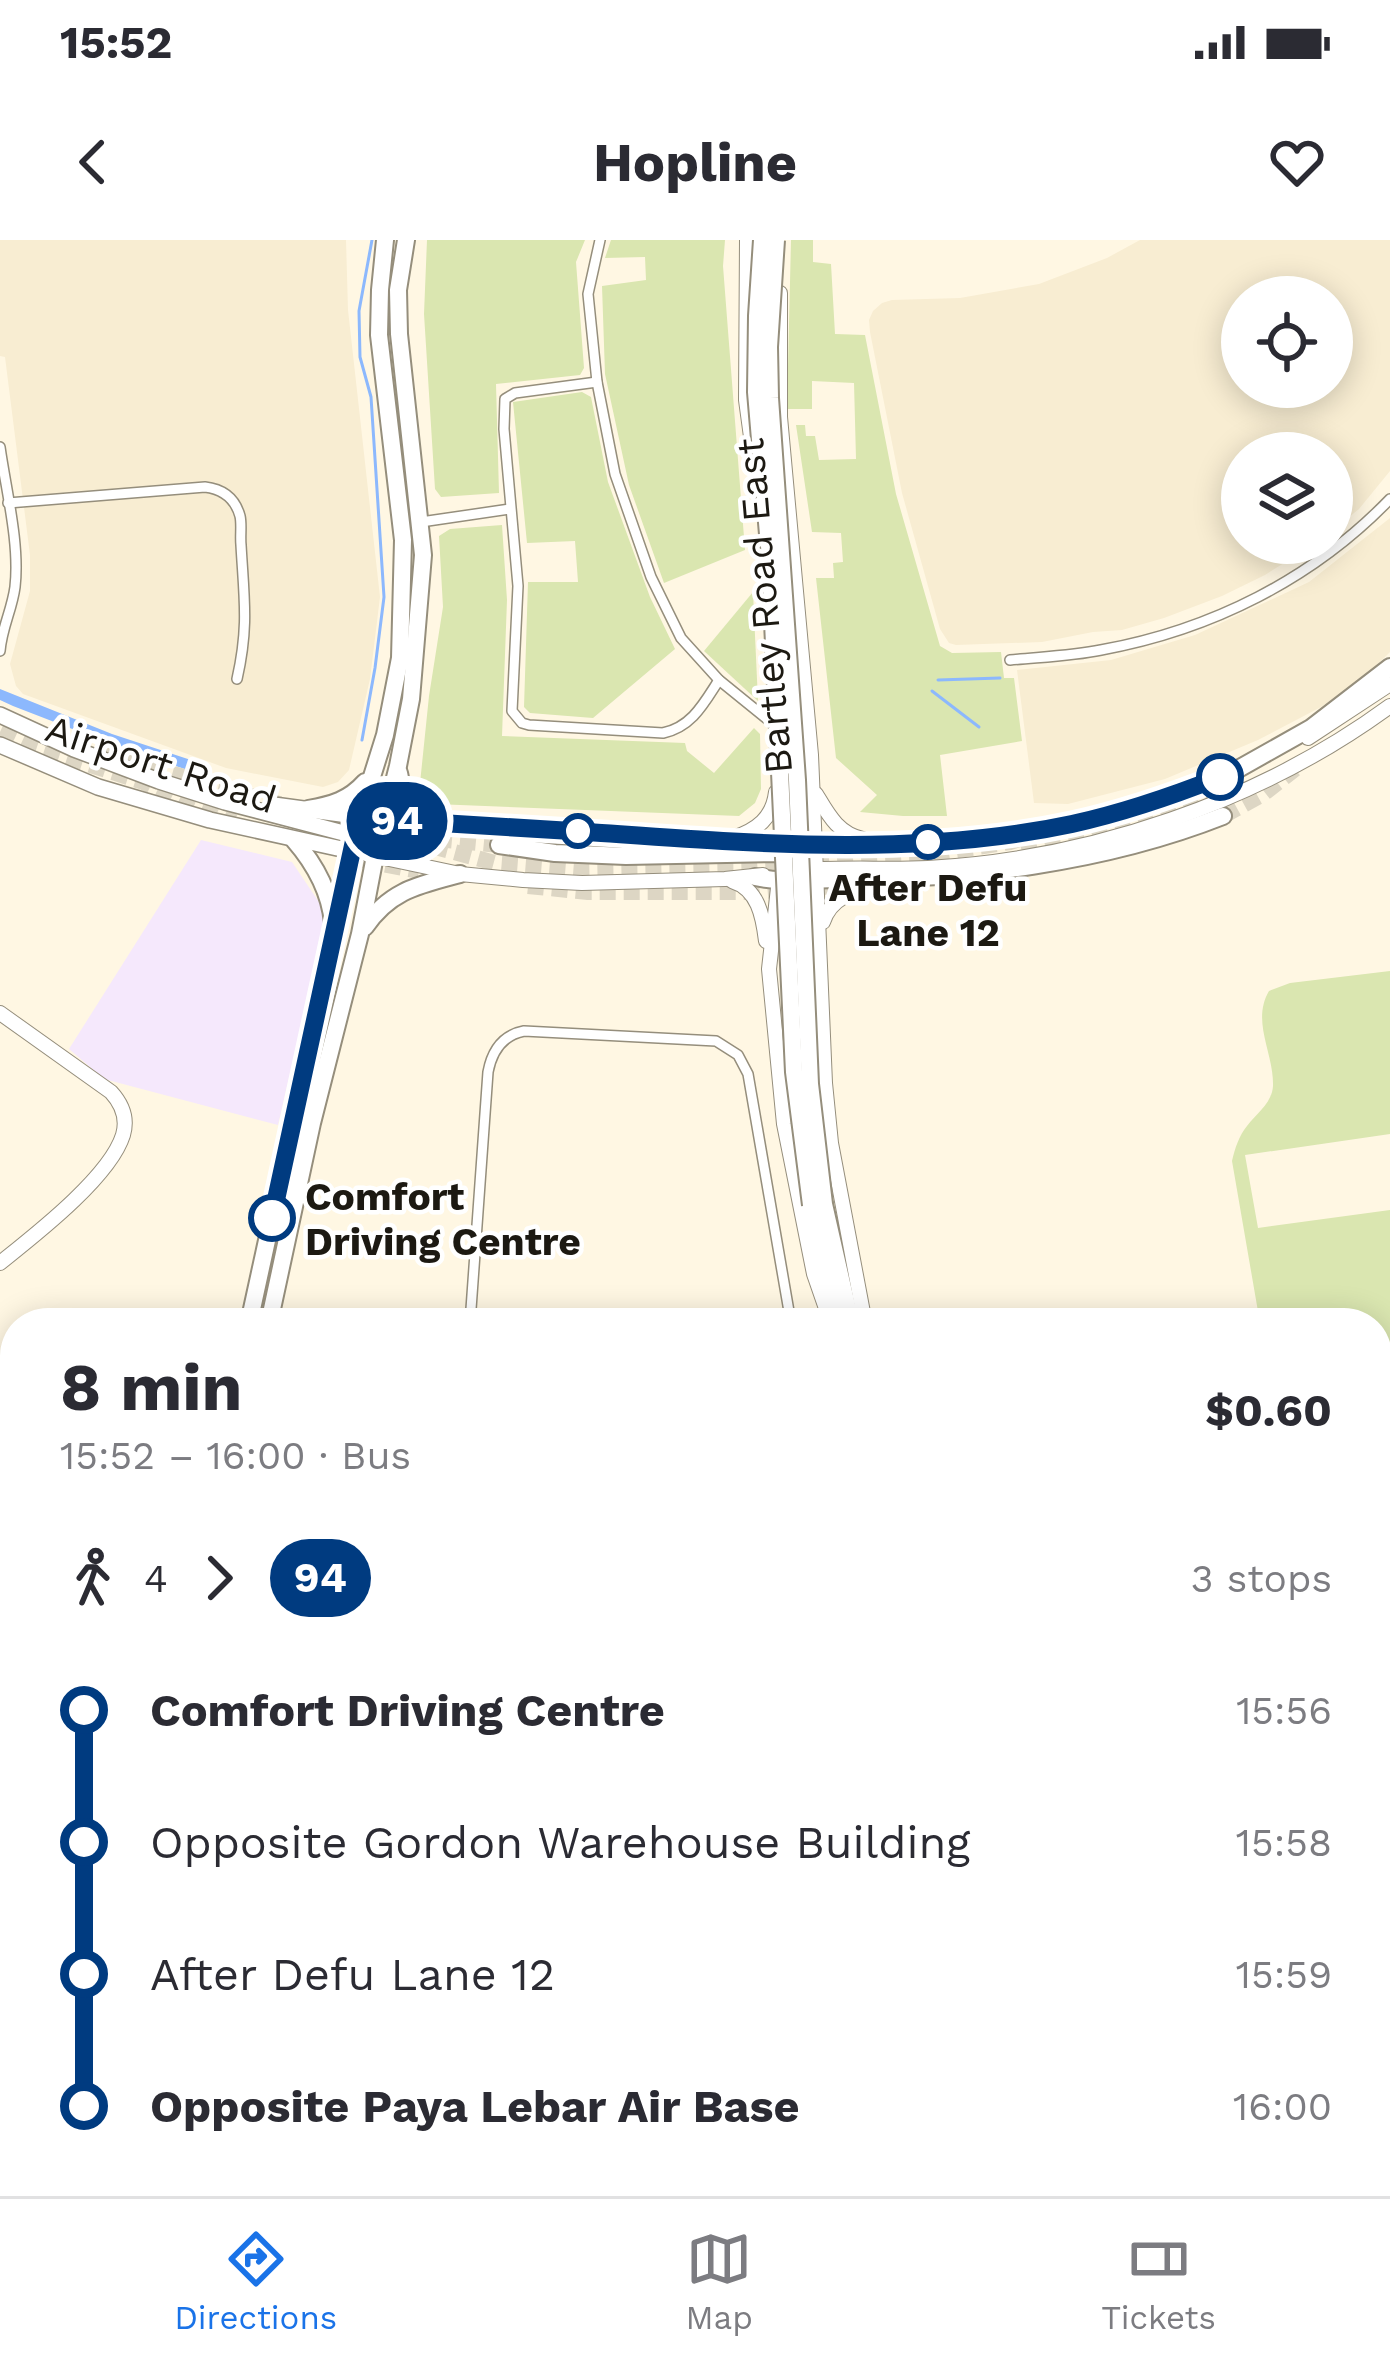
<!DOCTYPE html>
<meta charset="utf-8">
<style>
body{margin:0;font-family:"Work Sans",sans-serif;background:#f2f2f3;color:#2b2b33;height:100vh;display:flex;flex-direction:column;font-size:45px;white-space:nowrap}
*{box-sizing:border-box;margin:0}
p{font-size:39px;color:#7c7c81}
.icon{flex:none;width:66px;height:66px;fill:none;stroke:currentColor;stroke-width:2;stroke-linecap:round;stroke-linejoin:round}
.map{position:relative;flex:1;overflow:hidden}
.panel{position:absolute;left:0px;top:1068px;width:1392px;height:888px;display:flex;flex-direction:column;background:#fff;border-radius:48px 48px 0 0;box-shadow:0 6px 30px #0003}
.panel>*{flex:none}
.badge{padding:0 24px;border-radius:39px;font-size:42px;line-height:78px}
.fabs{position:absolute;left:1221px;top:36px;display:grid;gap:24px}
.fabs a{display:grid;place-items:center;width:132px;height:132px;border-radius:50%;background:#fff;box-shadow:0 6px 30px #0003;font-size:60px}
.map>.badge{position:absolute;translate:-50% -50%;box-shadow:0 0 0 6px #fff}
.legs{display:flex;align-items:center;gap:18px;height:132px;padding:0 60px;font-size:39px}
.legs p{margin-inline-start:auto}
.summary{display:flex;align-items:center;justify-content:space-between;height:204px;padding:0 60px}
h1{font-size:66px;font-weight:700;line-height:90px}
ul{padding:0 60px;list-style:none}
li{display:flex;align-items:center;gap:42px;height:132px;font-size:45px}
li i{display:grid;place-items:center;width:18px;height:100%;margin:0 15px;background:currentColor}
li i::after{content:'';width:30px;height:30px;margin:-15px;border:9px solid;border-radius:50%;background:#fff}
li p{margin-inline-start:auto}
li:first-child i{background:linear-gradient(#0000 50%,currentColor 0)}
li:last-child i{background:linear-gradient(currentColor 50%,#0000 0)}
.status{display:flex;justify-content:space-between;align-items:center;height:84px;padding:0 60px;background:#fff;direction:ltr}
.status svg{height:33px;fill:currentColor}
header{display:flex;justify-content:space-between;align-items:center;height:156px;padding:0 60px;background:#fff;font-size:54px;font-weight:700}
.tabs{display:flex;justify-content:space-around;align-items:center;height:168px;border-top:3px solid #e1e1e2;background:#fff;font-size:33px;color:#7c7c81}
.tabs a{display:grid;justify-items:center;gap:6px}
.tabs .active{color:#1a73e8}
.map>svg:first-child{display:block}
</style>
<div class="status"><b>15:52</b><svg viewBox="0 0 49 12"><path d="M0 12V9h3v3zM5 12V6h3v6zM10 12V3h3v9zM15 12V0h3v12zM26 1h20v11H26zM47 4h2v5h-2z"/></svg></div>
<header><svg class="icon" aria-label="back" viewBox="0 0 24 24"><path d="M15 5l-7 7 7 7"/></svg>Hopline<svg class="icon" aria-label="heart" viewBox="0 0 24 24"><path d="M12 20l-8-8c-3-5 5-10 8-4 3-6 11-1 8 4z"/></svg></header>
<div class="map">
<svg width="1390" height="1956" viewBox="0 0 1390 1956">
<rect width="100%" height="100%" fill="#fff7e3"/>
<path fill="#fde6f2" d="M0,1729L15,1736V1836L0,1828Z"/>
<g fill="#f8edd2" fill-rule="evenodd">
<path d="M0,0H346L348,70L380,357L370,439L349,530L338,542L323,547L226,528L23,454L16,446L10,424L30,351V315L5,117L0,116Z"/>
<path d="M1140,0H1390V231L1359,269L1332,291V213H1242V303H1316L1265,335L1222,356L1164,378L1122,390L1093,392L1042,402L956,405L949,403L940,389L902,253L870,92L869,80L873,71L882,63L892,60L960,58L1039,44L1107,18ZM1242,57H1332V147H1242Z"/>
<path d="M1390,278V412L1362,440L1321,467L1258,500L1165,539L1068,564L1034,563L1017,430L1111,420L1195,395L1309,342Z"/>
<path d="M128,1941H554L577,1956H172Z"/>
<path d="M792,1941H1028L1043,1956H776Z"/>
</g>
<path fill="#f5e8fc" d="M201,600L292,622L327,674L278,885L104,839L69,809Z"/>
<g fill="#dae6b0">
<path d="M427,0H585L576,22L584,128L580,135L496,144L499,253L441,257L435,249L424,74Z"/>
<path d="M611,0H725L723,26L745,310L664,343L629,245L605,134L602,46L646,40L645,17L605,18Z"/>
<path d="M791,0H813V22L831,24L835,94L865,95L896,254L940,406L952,413L1001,412L1004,438H1014L1022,501L940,515L947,576H903L860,572L877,555L836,518L816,338H834L833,323L843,322L841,293L812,292L796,185H805L806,196H815L819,220L856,219L854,143L812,141V169H787Z"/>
<path d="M582,152L591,157L608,242L650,357L675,409L593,478L530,473L524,467L528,342H578L575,301L527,303L513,162Z"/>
<path d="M502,285L507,360L502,496L685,503L687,511L714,533L754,488L760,494L761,549L755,563L739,576L435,564L419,553L429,456L443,367L439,296L450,289Z"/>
<path d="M753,352L758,461L704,411Z"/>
<path d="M1390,731V894L1245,915L1258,988L1390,970V1119L1377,1121V1083H1260L1232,921C1235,908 1239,896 1247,886C1257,873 1272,863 1273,846C1274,813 1251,782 1269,751L1290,743Z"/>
<path d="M1390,1135V1458L1377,1435V1137Z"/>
<path d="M1390,1541V1678L1377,1684V1543L1381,1546Z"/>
<path d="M0,1828L15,1836V1906L4,1956H0Z"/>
</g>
<path fill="#8cb8fd" d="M0,449L112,494L203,524L200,534L124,509L13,466L0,460Z"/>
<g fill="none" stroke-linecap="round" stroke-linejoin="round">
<g stroke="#8cb8fd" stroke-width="3">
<path d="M938,440L1000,438"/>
<path d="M932,451L979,487"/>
<path d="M362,500L375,428L384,357L371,157L360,117L359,71L372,0"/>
</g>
<path stroke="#8cb8fd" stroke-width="9" d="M16,1956L19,1941"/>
<g stroke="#ddd6c4" stroke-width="16" stroke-dasharray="16 8" stroke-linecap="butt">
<path d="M0,492L26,504L143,542L234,582"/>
<path d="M103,514L286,566"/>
<path d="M316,575L495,623L585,630L746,627L928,615L1010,602L1037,594"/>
<path d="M1223,576L1263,554L1295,529"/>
<path d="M436,599L499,605"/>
<path d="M1022,612L1145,581L1238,547"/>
<path d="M362,620L419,631"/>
<path d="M528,646L588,652H750L850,645"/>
</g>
<defs>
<g id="street">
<path d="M600,0L588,54L597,142L615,234L651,337L681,398L719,440L772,483"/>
<path d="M597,142L515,153L505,159L504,189L518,346L512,471L522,483L529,485L663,493C692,487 704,463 719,440"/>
<path d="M0,207C6,250 20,304 15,347C12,370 2,387 0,411"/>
<path d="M8,263L205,247C222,249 235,258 240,276C242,284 240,296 241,305C244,358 249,386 237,439"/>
<path d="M421,282L510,269"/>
<path d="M1010,420C1040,417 1072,416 1101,410C1211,390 1313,339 1390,259"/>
<path d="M470,1083L488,832C492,811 503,795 524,791L716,801L738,815L748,834L791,1083"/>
<path d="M0,1437L15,1416"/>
<path d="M1040,1941L1055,1956"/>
<path d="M1155,1956L1172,1941"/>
<path d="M1168,1956L1184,1941"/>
</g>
<g id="secondary">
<path d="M747,0L746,160L754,219"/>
<path d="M780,53V177L811,515L825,843L831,903L865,1083"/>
<path d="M1308,498L1390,444"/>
<path d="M816,554C828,574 838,594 863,599"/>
<path d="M385,580C454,585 524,587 594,593C751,605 910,613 1066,585C1125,574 1184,553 1239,530"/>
<path d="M733,598C757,590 773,578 776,552"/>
<path d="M375,616L460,634L523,640L582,643L725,639L763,635"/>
<path d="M808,630C848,627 888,630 928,628C1091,619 1259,562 1390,466"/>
<path d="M779,639L769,729L784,884L814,1034L831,1083"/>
<path d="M732,641C758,649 763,676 766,701"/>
<path d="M823,682C832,654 860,650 886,642"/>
<path d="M0,773L111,852C122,864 128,878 123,895C110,937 35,995 0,1023"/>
<path d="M0,1128L15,1137"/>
<path d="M0,1701L15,1707"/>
<path d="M0,1716L15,1721"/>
<path d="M586,1941L609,1956"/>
<path d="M615,1941L640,1956"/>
</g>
<g id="primary">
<path d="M0,475L74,509L159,541L225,562L355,596L375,616"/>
<path d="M0,505L98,547L210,580L360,613"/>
<path d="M274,565L385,580"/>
</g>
<g id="highway">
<path d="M399,533C403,560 416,571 438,583"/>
<path d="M1231,533L1311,488L1390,427"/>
<path d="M308,569C332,565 349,560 365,542"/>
<path d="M294,600C314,623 330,652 333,683"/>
<path d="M499,605L555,613L626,616L779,613L817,629"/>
<path d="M755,637C783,643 810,639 839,639C966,640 1104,623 1223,576"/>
<path d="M365,687C390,650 419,645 460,634"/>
<path d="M824,964L851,1083"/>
<path d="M811,965L837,1083"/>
<path d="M249,1083L359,578L385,495L400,418L403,300L379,95L380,50L385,0"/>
<path d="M269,1083L312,883L360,694L375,616L398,526L411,459L423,315L399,94L398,50L406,0"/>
<path d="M1132,1941L1139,1956"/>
<path d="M48,1956L51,1941"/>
<path d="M68,1956L71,1941"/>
</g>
</defs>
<use href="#street" stroke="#958e7c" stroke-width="12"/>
<use href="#secondary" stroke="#958e7c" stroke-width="16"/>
<use href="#primary" stroke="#958e7c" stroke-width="18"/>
<use href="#highway" stroke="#958e7c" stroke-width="20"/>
<use href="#street" stroke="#fff" stroke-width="9"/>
<use href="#secondary" stroke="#fff" stroke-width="14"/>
<use href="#primary" stroke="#fff" stroke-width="15"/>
<use href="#highway" stroke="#fff" stroke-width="16"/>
<defs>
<g id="highway-bridge">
<path d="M762,0L757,76L756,152L770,318L794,832L811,965"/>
<path d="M776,0L769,107L770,158L797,540L810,844L824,964"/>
<path d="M1150,1941L1157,1956"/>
</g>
</defs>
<use href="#highway-bridge" stroke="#958e7c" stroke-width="20" stroke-linecap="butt"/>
<use href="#highway-bridge" stroke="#fff" stroke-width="16"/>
</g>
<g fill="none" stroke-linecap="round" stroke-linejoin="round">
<defs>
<path id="line-1" d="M272,978L359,578C435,583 511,587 588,592C747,603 913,618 1072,584C1122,573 1172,556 1220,537"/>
</defs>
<use href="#line-1" stroke="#fff" stroke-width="27"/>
<use href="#line-1" stroke="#003b80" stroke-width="18"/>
</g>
<g fill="#fff" stroke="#003b80" stroke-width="6">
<circle cx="1220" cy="537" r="21"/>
<circle cx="578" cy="591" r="15"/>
<circle cx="928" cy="602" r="15"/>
<circle cx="272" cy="978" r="21"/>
</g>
<g text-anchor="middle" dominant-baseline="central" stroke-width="9" stroke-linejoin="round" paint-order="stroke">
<g font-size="39" fill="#1c1912" stroke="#fff">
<text transform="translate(764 366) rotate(-95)">Bartley Road East</text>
<text transform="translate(161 524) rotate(18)">Airport Road</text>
</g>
<g font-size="39" font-weight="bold" fill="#1c1912" stroke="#fff">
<text x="928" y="647">After Defu<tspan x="928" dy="45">Lane 12</tspan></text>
<text x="305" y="956" text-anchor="start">Comfort<tspan x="305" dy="45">Driving Centre</tspan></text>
</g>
</g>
</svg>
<div class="fabs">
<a><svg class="icon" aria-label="locate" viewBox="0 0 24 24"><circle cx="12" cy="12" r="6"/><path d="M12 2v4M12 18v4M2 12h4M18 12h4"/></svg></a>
<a><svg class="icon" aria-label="layers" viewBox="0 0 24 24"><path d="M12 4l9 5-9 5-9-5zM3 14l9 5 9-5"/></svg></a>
</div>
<b class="badge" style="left:397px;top:581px;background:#003b80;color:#fff">94</b>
<section class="panel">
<div class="summary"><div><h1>8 min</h1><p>15:52 – 16:00 · Bus</p></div><b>$0.60</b></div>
<div class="legs"><svg class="icon" aria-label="walk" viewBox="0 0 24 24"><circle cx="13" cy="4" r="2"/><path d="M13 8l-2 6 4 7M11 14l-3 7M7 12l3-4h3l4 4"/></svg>4<svg class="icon" aria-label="forward" viewBox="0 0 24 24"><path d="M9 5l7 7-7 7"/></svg><b class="badge" style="background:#003b80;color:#fff">94</b><p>3 stops</p></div>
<ul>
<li><i style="color:#003b80"></i><b>Comfort Driving Centre</b><p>15:56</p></li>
<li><i style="color:#003b80"></i><span>Opposite Gordon Warehouse Building</span><p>15:58</p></li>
<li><i style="color:#003b80"></i><span>After Defu Lane 12</span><p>15:59</p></li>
<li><i style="color:#003b80"></i><b>Opposite Paya Lebar Air Base</b><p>16:00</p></li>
</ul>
</section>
</div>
<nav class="tabs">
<a class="active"><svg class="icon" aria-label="directions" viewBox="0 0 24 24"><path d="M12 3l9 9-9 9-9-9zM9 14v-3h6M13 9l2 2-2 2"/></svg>Directions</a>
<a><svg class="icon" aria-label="map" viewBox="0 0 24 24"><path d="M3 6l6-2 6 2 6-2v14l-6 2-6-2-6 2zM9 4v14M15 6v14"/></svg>Map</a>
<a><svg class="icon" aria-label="tickets" viewBox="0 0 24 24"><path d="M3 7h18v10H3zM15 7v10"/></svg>Tickets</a>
</nav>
